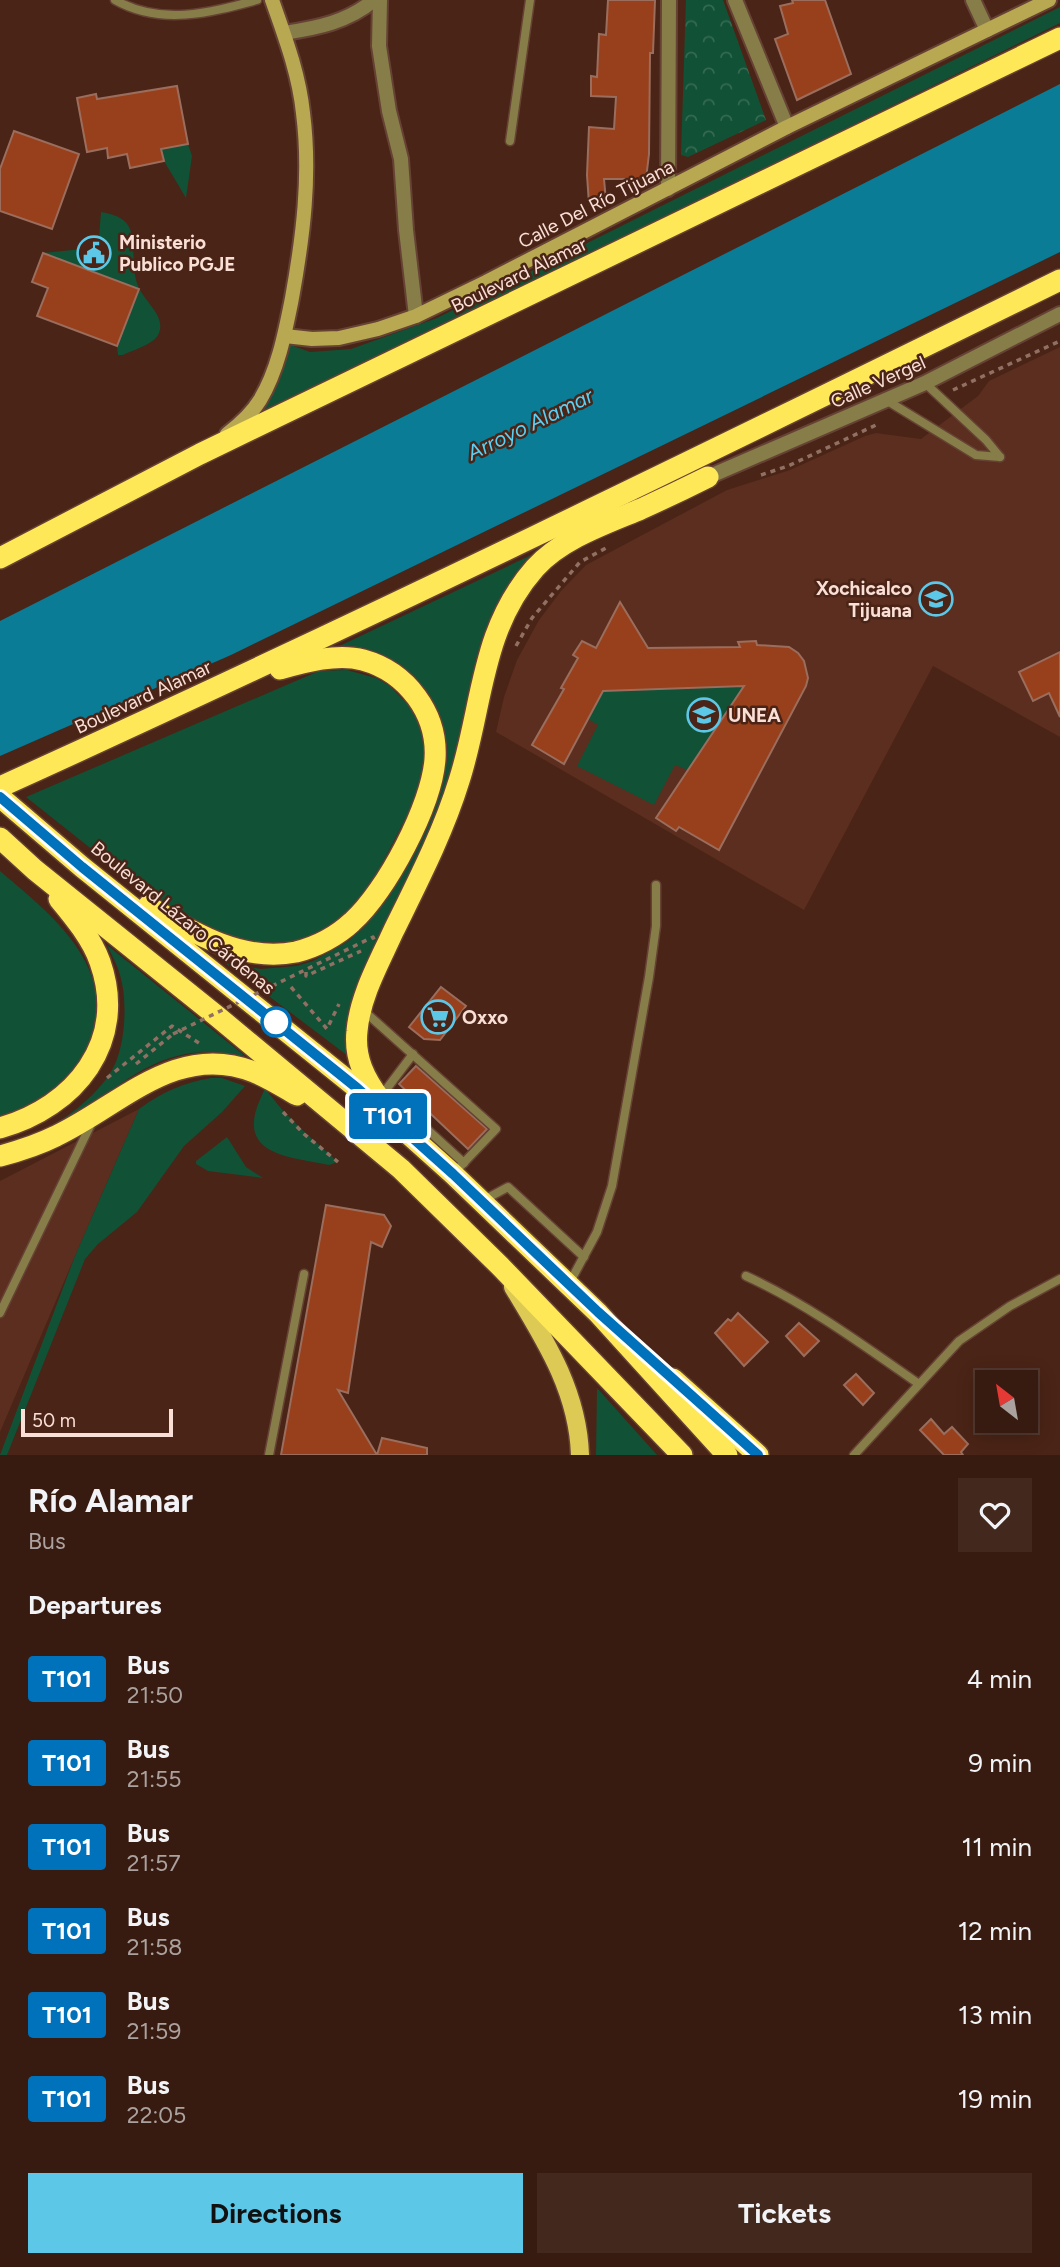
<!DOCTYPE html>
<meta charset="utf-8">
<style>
body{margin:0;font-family:Figtree,sans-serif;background:#43281e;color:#f1f3f6;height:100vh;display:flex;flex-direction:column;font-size:26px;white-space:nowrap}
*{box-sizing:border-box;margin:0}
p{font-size:23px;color:#aba19f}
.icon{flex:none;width:38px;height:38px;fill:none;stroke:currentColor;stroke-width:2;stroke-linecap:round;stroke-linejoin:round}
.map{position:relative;height:1455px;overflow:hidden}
.details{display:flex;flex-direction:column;background:#381b10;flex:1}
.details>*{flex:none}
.badge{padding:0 14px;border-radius:5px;font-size:24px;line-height:46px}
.needle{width:46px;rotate:329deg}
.fabs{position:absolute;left:975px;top:1370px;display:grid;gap:14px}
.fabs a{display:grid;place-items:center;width:63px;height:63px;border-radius:0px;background:#381b10;box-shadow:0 4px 18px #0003,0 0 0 2px #523930;font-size:35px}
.scale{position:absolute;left:21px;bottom:18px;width:152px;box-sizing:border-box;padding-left:7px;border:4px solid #f9dfd6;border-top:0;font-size:19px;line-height:24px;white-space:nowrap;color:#f9dfd6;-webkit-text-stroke:5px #4a2416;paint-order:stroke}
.map>.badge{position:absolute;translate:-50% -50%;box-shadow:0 0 0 4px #fff}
h2{padding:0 28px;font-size:26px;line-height:63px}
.round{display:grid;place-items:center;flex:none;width:74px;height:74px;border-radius:0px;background:#43281e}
.headline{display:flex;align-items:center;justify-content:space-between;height:119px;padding:0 28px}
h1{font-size:33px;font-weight:700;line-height:52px}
.primary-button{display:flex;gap:14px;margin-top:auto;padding:14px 28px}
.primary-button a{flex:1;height:80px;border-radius:0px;background:#5cc7e7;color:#111;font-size:28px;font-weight:700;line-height:80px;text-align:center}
.primary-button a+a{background:#43281e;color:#f1f3f6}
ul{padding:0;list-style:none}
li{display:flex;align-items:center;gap:21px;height:84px;padding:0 28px}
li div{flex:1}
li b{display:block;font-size:26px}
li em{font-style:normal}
li .badge{min-width:77px;font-weight:700;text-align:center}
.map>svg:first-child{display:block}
</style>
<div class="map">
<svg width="1060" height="1455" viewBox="0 0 1060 1455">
<defs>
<pattern id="park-crowns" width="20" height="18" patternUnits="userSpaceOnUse" patternTransform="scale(1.75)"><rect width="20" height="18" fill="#115136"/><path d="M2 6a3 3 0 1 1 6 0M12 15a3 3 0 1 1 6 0" fill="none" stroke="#346a52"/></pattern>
</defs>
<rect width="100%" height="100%" fill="#4a2416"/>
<g fill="#5b2e1f">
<path d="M1060,347V737L933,666L804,910L496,732L504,697L517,660L539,620L561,591L586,565L727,490L790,470L865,436L876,433L921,439L978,396L989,381Z"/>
<path d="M139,1109L75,1256L0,1432V1181Z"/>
</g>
<g fill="#115136">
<path d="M1060,7V23L260,417L277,381L288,344L310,352L351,349L437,318Z"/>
<path d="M188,144L192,156L186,198L164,161L161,149Z"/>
<path d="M101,212C112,214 124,217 129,227C136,239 131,269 138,286C144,301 166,316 159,333C155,344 133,350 123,355H118L117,346L139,289L43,253L82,249L98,250Z"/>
<path d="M542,550L519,571L506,589L484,634L476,659L454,773L348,1056L225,963L261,969L296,966L313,961L347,942L363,928L386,896L439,793L444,774V733L428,699L331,650Z"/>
<path d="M347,670L376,678L390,686L412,709L424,734L426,746L422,787L364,898L322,934L293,943L254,946L196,924L118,870L26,797L319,671Z"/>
<path d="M744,686L688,770L675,765L654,805L577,766L598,725L588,719L603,691Z"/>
<path d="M0,871C49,913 109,958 96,1031C92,1051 81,1072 66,1087C58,1096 14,1114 0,1120Z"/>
<path d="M107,945L245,1056C224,1053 202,1050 181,1055C130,1066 92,1111 46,1133C32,1139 15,1143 0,1148V1144C15,1139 31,1135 46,1128C71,1117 108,1086 117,1059C125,1038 127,1001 121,979C119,968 112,956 107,945Z"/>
<path d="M211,1078H222L245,1086L222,1112L184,1146L137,1212L98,1244L85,1259L7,1455H0L75,1256L139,1109C162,1092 183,1083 211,1078Z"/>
<path d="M265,1088C288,1120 310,1136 338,1162L329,1165C305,1159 255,1158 254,1126C253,1113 260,1100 265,1088Z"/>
<path d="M227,1137L246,1167L263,1178L208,1171L196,1164V1161Z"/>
<path d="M597,1388L657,1455H596Z"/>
</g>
<path fill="url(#park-crowns)" d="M686,0H723L766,120L688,157L681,155Z"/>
<path fill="#0a7c96" d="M1060,84V252L231,655L0,756V621Z"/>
<g fill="#983f1c" stroke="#9a6d5d" stroke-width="2">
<path d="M608,0H655L653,53H650L649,154L646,179H604L606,201L589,204L587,175L589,127L614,129L616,97L591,96V76L597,77L599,34L606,35Z"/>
<path d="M792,0H825L851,74L797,100L775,39L788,34L780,6L793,3Z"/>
<path d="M177,86L188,144L161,149L164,161L130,168L127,154L108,158L107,148L87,152L77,98L96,94L97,99Z"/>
<path d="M14,131L79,154L52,229L0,211V169Z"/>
<path d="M43,253L139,289L117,346L37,316L48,288L32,282Z"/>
<path d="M620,602L648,648L740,647L738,642L756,641L757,645L789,647L798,653L804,661L808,678L806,686L719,850L679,827L676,831L656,818L744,686L603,691L564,764L532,745L564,689L561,688L578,658L573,655L582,641L596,648Z"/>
<path d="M1060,652V717L1049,693L1033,701L1019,672Z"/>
<path d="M441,987L466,1006L440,1040L424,1039L409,1027Z"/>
<path d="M416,1066L487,1129L468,1149L399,1084Z"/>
<path d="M326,1205L384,1215L391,1226L382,1247L371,1242L348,1393L338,1390L377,1455L382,1438L427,1448V1455H281Z"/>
<path d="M738,1313L768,1342L744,1366L715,1333L728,1319L731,1321Z"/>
<path d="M799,1323L819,1341L804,1356L786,1336Z"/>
<path d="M856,1374L874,1393L863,1405L844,1385Z"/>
<path d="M931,1419L944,1434L952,1427L968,1444L961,1452L963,1455H944L920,1430Z"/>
</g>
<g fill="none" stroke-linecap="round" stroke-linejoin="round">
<defs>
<g id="lane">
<path d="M115,0C161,26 209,13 257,0"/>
<path d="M510,141L530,0"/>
<path d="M925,383L986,440L1000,457"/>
<path d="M886,400L976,455L1000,457"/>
<path d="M364,1011L496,1129L453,1174"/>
<path d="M413,1054L385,1091L464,1163"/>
<path d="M482,1201L508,1187L584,1257"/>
<path d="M746,1276C809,1305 863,1345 919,1384"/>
<path d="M570,1282L597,1232L612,1186L649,977L656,926V885"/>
<path d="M0,1313L92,1122"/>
<path d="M269,1455L304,1274"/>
<path d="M854,1455L959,1341L1010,1306L1060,1279"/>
</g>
<g id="street">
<path d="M380,0L379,46L389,111L401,159L406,230L416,316"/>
<path d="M735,0L787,127"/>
<path d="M973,0L987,30"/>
<path d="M284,33C317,28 348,22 374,0"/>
<path d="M668,189L669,0"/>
<path d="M708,477L925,383L1060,314"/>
</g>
<g id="secondary">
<path d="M285,336L312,339L339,338L378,329L416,316L486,282L787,127L1049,0"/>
<path d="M227,434C239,425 252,413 260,400C278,370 285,333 292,298C303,237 311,175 303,113C299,74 285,37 272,0"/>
</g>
<path id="primary" d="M513,1287C545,1340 578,1391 580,1455"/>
<g id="highway">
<path d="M0,558L200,454L1060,38"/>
<path d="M0,787C357,625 708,453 1060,280"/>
<path d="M0,797L82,867L357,1088L453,1174L598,1313L727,1455"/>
<path d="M0,838L35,870L218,1017L401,1169L500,1266L682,1455"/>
<path d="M148,906C192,932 242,963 296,952C316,947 337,936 352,922C386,892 432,805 435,759C438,714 407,672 363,660C337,653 305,662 280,669"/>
<path d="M380,1099C365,1079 354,1058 357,1031C360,996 379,963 393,932C417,883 443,833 459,781C483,707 480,630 535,568C561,539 605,524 641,509C663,499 686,488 708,477"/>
<path d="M0,1128C75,1107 128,1042 100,962C92,939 74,917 59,899"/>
<path d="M0,1156C19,1151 38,1145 56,1136C120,1106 176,1041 254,1072C269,1078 283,1087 297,1095"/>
<path d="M673,1379L758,1455"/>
</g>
</defs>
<use href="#lane" stroke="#664235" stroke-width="11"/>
<use href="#street" stroke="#664235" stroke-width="18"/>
<use href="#secondary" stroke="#664235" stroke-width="18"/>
<use href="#primary" stroke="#664235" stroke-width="21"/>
<use href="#highway" stroke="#664235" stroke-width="24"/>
<g stroke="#917064" stroke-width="3.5" stroke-dasharray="5 5" stroke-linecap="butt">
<path d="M953,390L1060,341"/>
<path d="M761,475L788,466L876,425"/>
<path d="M516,646L532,618L580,562L606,548"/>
<path d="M306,972V976L361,951"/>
<path d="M291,987L327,1029L339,1004"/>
<path d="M136,1064L173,1034"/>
<path d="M107,1078L172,1026L199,1043"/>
<path d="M283,1112L304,1134L338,1162"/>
</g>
<use href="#lane" stroke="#867d49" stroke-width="8"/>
<use href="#street" stroke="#867d49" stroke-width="14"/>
<use href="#secondary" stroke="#b7a851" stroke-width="14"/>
<use href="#primary" stroke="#dcca55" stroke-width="18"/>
<use href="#highway" stroke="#ffe857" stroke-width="21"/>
<path stroke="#917064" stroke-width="3.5" stroke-dasharray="5 5" stroke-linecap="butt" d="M173,1034L373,937L376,944"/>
</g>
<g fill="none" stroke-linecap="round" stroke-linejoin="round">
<defs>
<path id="line" d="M0,797L82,867L357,1088L453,1174L598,1312L758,1455"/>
</defs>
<use href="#line" stroke="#fff" stroke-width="16"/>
<use href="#line" stroke="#0072bc" stroke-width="10"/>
</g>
<defs>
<symbol id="civic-ring" viewBox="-11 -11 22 22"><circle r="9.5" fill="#4a2416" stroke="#5cc7e7" stroke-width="1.5"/><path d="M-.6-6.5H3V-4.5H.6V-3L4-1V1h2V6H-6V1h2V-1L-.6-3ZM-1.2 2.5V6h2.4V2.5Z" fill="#5cc7e7"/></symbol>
<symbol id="university-ring" viewBox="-11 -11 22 22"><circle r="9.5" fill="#4a2416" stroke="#5cc7e7" stroke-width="1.5"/><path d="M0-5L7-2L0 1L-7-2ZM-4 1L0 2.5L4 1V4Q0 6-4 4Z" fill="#5cc7e7"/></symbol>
<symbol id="supermarket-ring" viewBox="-11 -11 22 22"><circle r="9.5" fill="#4a2416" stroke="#5cc7e7" stroke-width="1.5"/><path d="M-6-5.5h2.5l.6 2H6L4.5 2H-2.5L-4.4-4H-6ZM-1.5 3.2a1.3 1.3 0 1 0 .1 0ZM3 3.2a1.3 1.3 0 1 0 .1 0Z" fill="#5cc7e7"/></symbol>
</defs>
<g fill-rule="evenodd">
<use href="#civic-ring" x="75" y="234" width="38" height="38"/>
<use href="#university-ring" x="917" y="580" width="38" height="38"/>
<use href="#university-ring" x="685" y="696" width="38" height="38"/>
<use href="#supermarket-ring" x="419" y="998" width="38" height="38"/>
</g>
<circle fill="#fff" stroke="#0072bc" stroke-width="3.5" cx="276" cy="1022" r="14"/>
<g text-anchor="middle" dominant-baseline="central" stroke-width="5" stroke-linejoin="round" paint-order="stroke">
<g font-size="19" fill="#f9dfd6" stroke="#4a2416">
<text transform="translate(596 204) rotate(-27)">Calle Del Río Tijuana</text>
<text transform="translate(519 275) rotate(-26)">Boulevard Alamar</text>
<text transform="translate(878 382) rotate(-24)">Calle Vergel</text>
<text transform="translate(143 697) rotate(-25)">Boulevard Alamar</text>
<text transform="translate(183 918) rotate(39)">Boulevard Lázaro Cárdenas</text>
</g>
<g font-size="19" font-weight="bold" fill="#f9dfd6" stroke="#4a2416" text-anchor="start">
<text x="119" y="242">Ministerio<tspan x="119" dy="22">Publico PGJE</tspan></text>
<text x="912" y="588" text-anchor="end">Xochicalco<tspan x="912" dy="22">Tijuana</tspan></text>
<text x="728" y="715">UNEA</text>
<text x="462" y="1017">Oxxo</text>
</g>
<g font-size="21" font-style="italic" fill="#5bd0f2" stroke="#4a2416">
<text transform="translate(530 424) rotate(-26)">Arroyo Alamar</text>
</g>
</g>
</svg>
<div class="fabs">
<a><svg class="needle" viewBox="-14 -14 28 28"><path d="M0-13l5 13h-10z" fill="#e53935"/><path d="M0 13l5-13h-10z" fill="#aba19f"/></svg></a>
</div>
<div class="scale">50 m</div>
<b class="badge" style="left:388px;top:1116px;background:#0072bc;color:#fff">T101</b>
</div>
<section class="details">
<div class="headline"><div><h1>Río Alamar</h1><p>Bus</p></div><a class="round"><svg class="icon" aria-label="heart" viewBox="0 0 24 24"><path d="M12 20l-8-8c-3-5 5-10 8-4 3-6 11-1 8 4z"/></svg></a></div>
<h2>Departures</h2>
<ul>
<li><span class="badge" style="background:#0072bc;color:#fff">T101</span><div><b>Bus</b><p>21:50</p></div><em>4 min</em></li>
<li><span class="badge" style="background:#0072bc;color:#fff">T101</span><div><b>Bus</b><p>21:55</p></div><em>9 min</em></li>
<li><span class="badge" style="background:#0072bc;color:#fff">T101</span><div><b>Bus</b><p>21:57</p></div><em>11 min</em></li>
<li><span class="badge" style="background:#0072bc;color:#fff">T101</span><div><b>Bus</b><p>21:58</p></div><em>12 min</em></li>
<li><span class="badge" style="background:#0072bc;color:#fff">T101</span><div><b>Bus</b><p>21:59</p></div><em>13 min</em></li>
<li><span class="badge" style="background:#0072bc;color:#fff">T101</span><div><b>Bus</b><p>22:05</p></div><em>19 min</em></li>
</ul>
<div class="primary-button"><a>Directions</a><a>Tickets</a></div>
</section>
